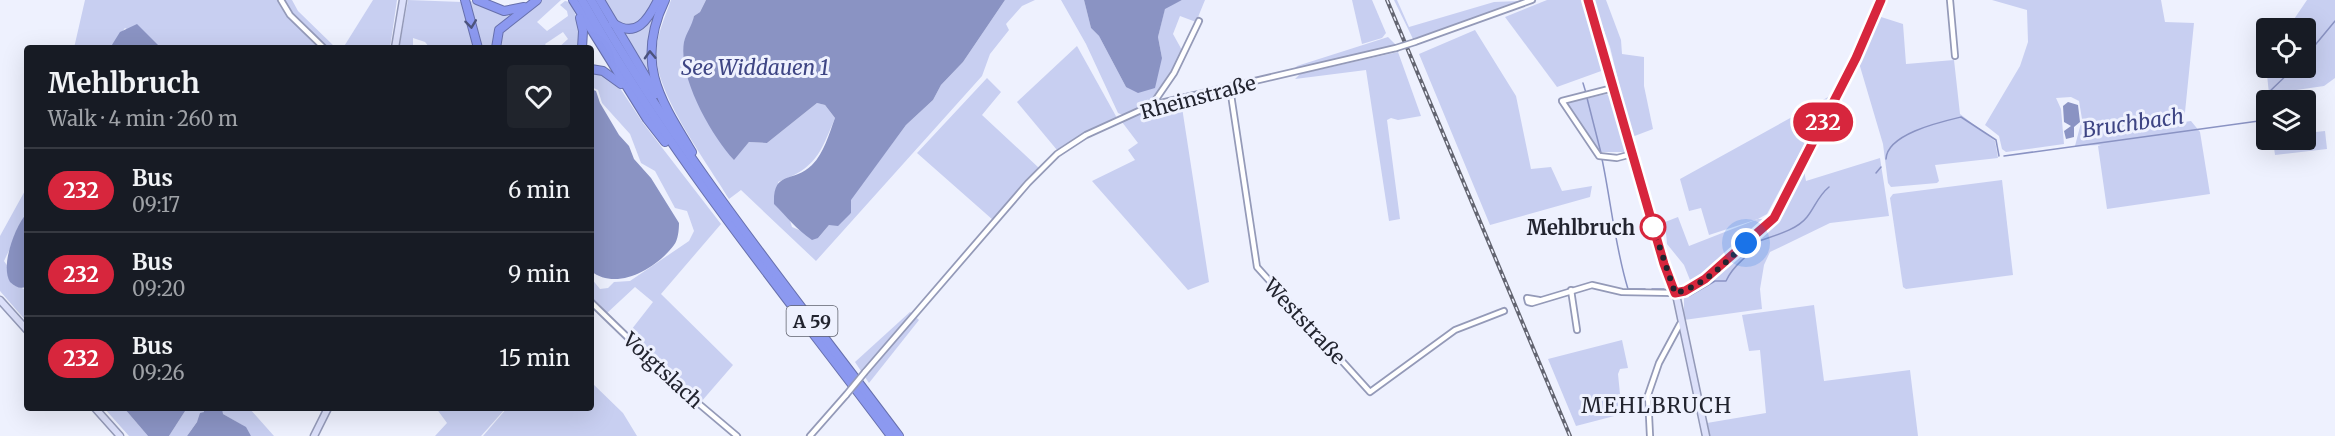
<!DOCTYPE html>
<meta charset="utf-8">
<style>
body{margin:0;font-family:Merriweather,serif;background:#20242c;color:#f1f3f6;height:100vh;display:flex;flex-direction:column;font-size:22px;white-space:nowrap}
*{box-sizing:border-box;margin:0}
p{font-size:20px;color:#9ea1a6}
.icon{flex:none;width:33px;height:33px;fill:none;stroke:currentColor;stroke-width:2;stroke-linecap:round;stroke-linejoin:round}
.map{position:relative;flex:1;overflow:hidden}
.sheet{position:absolute;left:24px;top:45px;width:570px;height:366px;display:flex;flex-direction:column;background:#171b24;border-radius:6px;box-shadow:0 6px 24px #0002}
.sheet>*{flex:none}
.badge{padding:0 12px;border-radius:20px;font-size:21px;line-height:39px}
.tools{position:absolute;left:2256px;top:18px;display:grid;gap:12px}
.tools a{display:grid;place-items:center;width:60px;height:60px;border-radius:6px;background:#171b24;box-shadow:0 6px 24px #0002;font-size:30px}
.you{position:absolute;width:30px;height:30px;margin:-15px;border:4px solid #fff;border-radius:50%;background:#1a73e8;box-shadow:0 0 0 9px #1a73e833}
.map>.badge{position:absolute;translate:-50% -50%;box-shadow:0 0 0 3px #fff}
.round{display:grid;place-items:center;flex:none;width:63px;height:63px;border-radius:6px;background:#20242c}
.headline{display:flex;align-items:center;justify-content:space-between;height:102px;padding:0 24px}
h1{font-size:28px;font-weight:700;line-height:45px}
ul{padding:0;list-style:none}
li{display:flex;align-items:center;gap:18px;height:84px;padding:0 24px;border-top:2px solid #363941}
li div{flex:1}
li b{display:block;font-size:22px}
li em{font-style:normal}
li .badge{min-width:66px;font-weight:700;text-align:center}
.map>svg:first-child{display:block}
</style>
<div class="map">
<svg width="2335" height="436" viewBox="0 0 2335 436">
<rect width="100%" height="100%" fill="#eef1fe"/>
<g fill="#c8cff1">
<path d="M85,0H292L298,11L336,48H161L125,28L110,48H74Z"/>
<path d="M373,0H397L390,48H343Z"/>
<path d="M408,0L462,2L474,48H430L425,42L413,38V48H399Z"/>
<path d="M468,0L485,7L517,12L497,26L493,48H480Z"/>
<path d="M541,0H561L537,22L547,31L568,16L567,11L560,5L565,1L570,2L580,25L581,48H558L568,39L563,32L545,44L548,48H499C499,24 523,13 541,0Z"/>
<path d="M603,0H656L646,19L631,28L616,21Z"/>
<path d="M661,0L649,38L651,80L618,29L633,31Z"/>
<path d="M671,0H706L700,12L694,16L692,27L684,42L734,159L749,142L767,143L817,103L825,105L835,118C820,154 816,168 778,182L792,227L818,238L829,225L851,213L850,200L906,125L933,100L941,85L963,62L1005,0H1035L1022,6L1006,24L1009,30L990,54L982,76L816,261L741,190L729,199C707,162 656,95 656,53C657,34 665,17 671,0Z"/>
<path d="M1061,0H1084L1091,28L1099,36L1126,87L1162,58L1158,37L1165,8L1182,0H1205L1196,22L1180,16L1173,34L1183,52L1154,101L1125,116L1118,113L1086,44Z"/>
<path d="M1352,0H1372L1386,33L1382,38L1362,44Z"/>
<path d="M1394,0H1397L1409,27L1494,2L1520,1L1413,39Z"/>
<path d="M1547,0H1582L1604,70L1557,87L1505,17Z"/>
<path d="M1593,0H1606L1621,40L1622,54L1644,57V86L1653,129L1632,137L1610,47Z"/>
<path d="M1992,0H2161L2165,22L2194,23L2184,122L2191,121L2200,132L2210,194L2107,209L2098,146L2101,145L2075,146L2082,119L2079,101L2071,97L2056,98L2061,109L2064,144L2006,152L2002,149L1999,136L1985,125L2020,66L2028,42L2027,10Z"/>
<path d="M2307,0H2335V78L2324,86L2269,94L2266,65V68H2306V28H2288Z"/>
<path d="M1878,16L1903,24L1906,64L1954,60L1960,114L1995,141L1998,158L1935,165L1939,181L1937,183L1891,187L1888,183L1883,144L1859,63Z"/>
<path d="M1475,30L1516,96L1531,169L1551,167L1562,191L1592,186L1590,197L1490,225L1419,54Z"/>
<path d="M1388,37L1396,45L1293,70L1297,66Z"/>
<path d="M1077,46L1117,118L1057,150L1017,102Z"/>
<path d="M1398,52L1421,116L1398,120L1391,118L1387,120L1400,219L1389,221L1366,70L1295,79L1300,74Z"/>
<path d="M591,73L606,75L618,85L643,123L721,224L661,294L733,365L701,402L680,385L682,382L652,354L649,356L628,334L653,302L635,287L607,313L591,297V278L600,289L608,288L614,282L630,281L689,241L694,231L687,211L675,208L655,171L641,163L630,134L602,103L598,90L591,87Z"/>
<path d="M987,78L1001,92L982,115L1039,168L993,220L917,153Z"/>
<path d="M1607,94L1609,96L1626,152H1597L1567,103Z"/>
<path d="M1830,96L1767,214L1758,219L1709,235L1701,208L1689,211L1680,179Z"/>
<path d="M1181,101L1209,282L1188,290L1092,181L1135,160L1128,150L1138,143L1122,122L1152,108Z"/>
<path d="M2325,131L2327,149L2275,155L2273,140H2306V133Z"/>
<path d="M1880,158L1889,216L1830,223L1770,252L1764,265L1760,289L1762,309L1684,320V297L1694,290L1684,265L1667,244L1665,222L1678,217L1689,246L1758,219H1774L1804,170L1806,181Z"/>
<path d="M2002,180L2013,275L1906,289L1903,287L1890,198L1893,194Z"/>
<path d="M27,187V213L4,261L23,289L27,287V322L0,291V236Z"/>
<path d="M1814,305L1824,381L1910,370L1918,436H1710L1707,423L1766,413L1760,350L1749,351L1742,315Z"/>
<path d="M910,312L919,320L869,383L855,362Z"/>
<path d="M1622,340L1628,368L1620,369L1618,374L1622,414L1576,426L1548,359Z"/>
<path d="M591,382L623,413L637,436H483L507,408H591Z"/>
<path d="M104,408H124L148,436H129Z"/>
<path d="M187,408H203L204,412L187,436H169Z"/>
<path d="M222,408H249L274,436H251L242,425L223,414Z"/>
<path d="M436,408H506L481,436H435L447,423Z"/>
</g>
<g fill="#8a93c3">
<path d="M706,0H1005L963,62L941,85L933,100L906,125L851,200V213L838,226L829,225L818,238L812,240C796,229 787,217 774,204C773,169 793,184 812,165C824,153 829,134 835,118L825,105L817,103L767,143L749,142L734,160C711,135 678,77 684,42C686,33 692,26 694,16L700,12Z"/>
<path d="M1084,0H1182L1165,9L1158,37L1162,58L1155,88L1138,93L1126,87L1099,36L1091,28Z"/>
<path d="M137,24L161,48H110L120,32Z"/>
<path d="M591,89L596,91L600,103L619,135L629,146L634,159L651,178L679,223C679,230 678,240 674,245C657,268 617,292 591,271Z"/>
<path d="M2068,102L2078,105L2080,122L2074,127V137L2066,139L2064,131L2071,126L2064,122L2063,106Z"/>
<path d="M27,213V287C19,289 16,287 10,282C0,266 15,226 27,213Z"/>
<path d="M124,408H187L169,436H148Z"/>
<path d="M203,408H222L223,414L246,427L251,436H187L197,422L200,413L204,412Z"/>
</g>
<g fill="none" stroke-linecap="round" stroke-linejoin="round">
<g stroke="#8a93c3" stroke-width="1.5">
<path d="M2306,56L2335,21"/>
<path d="M1583,83L1586,93"/>
<path d="M1587,98L1601,153"/>
<path d="M2269,100L2268,93L2294,68"/>
<path d="M2004,156L2266,120"/>
<path d="M1602,159C1611,202 1615,247 1628,289H1645"/>
<path d="M1886,159C1887,134 1940,122 1961,117L1996,140L1999,156"/>
<path d="M1876,173L1881,167"/>
<path d="M1652,289H1664"/>
<path d="M1689,296L1715,281H1726C1735,261 1748,260 1756,242C1772,236 1796,231 1807,217C1815,207 1818,196 1829,187"/>
</g>
<defs>
<g id="street">
<path d="M281,0L290,15L324,48"/>
<path d="M1950,0L1955,56"/>
<path d="M1415,42L1532,0"/>
<path d="M1230,88L1257,267L1370,392L1455,330L1504,311"/>
<path d="M1613,88L1562,101L1599,156L1617,158L1632,154"/>
<path d="M1152,105L1174,73L1199,21"/>
<path d="M1571,290L1577,330"/>
<path d="M1539,300L1527,298L1528,302L1532,303L1592,285L1622,292L1675,293"/>
<path d="M591,302L679,387L737,436"/>
<path d="M865,372L1028,183L1057,154L1086,135L1152,105L1396,48"/>
<path d="M810,436L846,395"/>
<path d="M1650,436L1648,395L1659,363L1680,324"/>
</g>
<g id="secondary">
<path d="M1588,0L1664,264L1677,299L1706,436"/>
<path d="M395,48L403,0"/>
<path d="M1675,293L1685,291L1705,279L1774,218L1856,58L1882,0"/>
<path d="M0,300L27,330"/>
<path d="M95,408L120,436"/>
<path d="M314,436L328,408"/>
</g>
<g id="highway">
<path d="M465,0L478,48"/>
<path d="M477,0L504,11L524,7"/>
<path d="M573,0L647,119L665,142"/>
<path d="M582,0C670,156 784,293 891,436"/>
<path d="M591,0C679,155 792,293 899,436"/>
<path d="M600,0L656,94"/>
<path d="M665,0C635,62 659,98 692,152"/>
<path d="M580,18L583,31L582,48"/>
<path d="M613,23C636,39 648,20 658,0"/>
<path d="M496,48L499,30L537,0"/>
<path d="M591,69L603,71L621,84"/>
</g>
</defs>
<use href="#street" stroke="#949ab8" stroke-width="8"/>
<use href="#secondary" stroke="#949ab8" stroke-width="9"/>
<use href="#highway" stroke="#6770ac" stroke-width="10"/>
<use href="#street" stroke="#fff" stroke-width="4.5"/>
<use href="#secondary" stroke="#dce0fa" stroke-width="6"/>
<use href="#highway" stroke="#8c99f0" stroke-width="8"/>
<defs>
<path id="rail" d="M1387,0L1570,436"/>
</defs>
<use href="#rail" stroke="#636571" stroke-width="4"/>
<use href="#rail" stroke="#eef1fe" stroke-width="1.5" stroke-dasharray="4.5" stroke-linecap="butt"/>
<defs>
<g id="street-bridge">
<path d="M1396,48L1415,42"/>
<path d="M846,395L865,372"/>
</g>
</defs>
<use href="#street-bridge" stroke="#949ab8" stroke-width="8" stroke-linecap="butt"/>
<use href="#street-bridge" stroke="#fff" stroke-width="4.5"/>
</g>
<defs><path id="oneway-chevron" d="M-2-3.5L2.5 0L-2 3.5" fill="none" stroke-width="1.6" stroke-linecap="round" stroke-linejoin="round" transform="scale(1.5)"/></defs>
<g stroke="#4c537c">
<use href="#oneway-chevron" transform="translate(471 24) rotate(83)"/>
<use href="#oneway-chevron" transform="translate(650 55) rotate(-92)"/>
</g>
<g fill="none" stroke-linecap="round" stroke-linejoin="round">
<defs>
<path id="line" d="M1588,0L1664,264L1675,293L1685,291L1705,279L1774,218L1856,58L1881,0"/>
</defs>
<use href="#line" stroke="#fff" stroke-width="14"/>
<use href="#line" stroke="#d7263d" stroke-width="9"/>
<path stroke="#22242f" stroke-width="6" stroke-dasharray="0 10.8" d="M1653,227L1675,293C1703,287 1726,262 1746,243"/>
</g>
<circle fill="#fff" stroke="#d7263d" stroke-width="3" cx="1653" cy="227" r="12"/>
<g text-anchor="middle" dominant-baseline="central" stroke-width="6" stroke-linejoin="round" paint-order="stroke">
<rect fill="#eef1fe" stroke="#5f626d" stroke-width="1.5" x="786.5" y="306" width="51" height="30" rx="4.5"/>
<g font-size="18" font-weight="bold" fill="#22242f">
<text x="812" y="321">A 59</text>
</g>
<g font-size="20" fill="#22242f" stroke="#eef1fe">
<text transform="translate(1198 97) rotate(-15)">Rheinstraße</text>
<text transform="translate(1305 321) rotate(47)">Weststraße</text>
<text transform="translate(663 370) rotate(43)">Voigtslach</text>
</g>
<g font-size="20" font-weight="bold" fill="#22242f" stroke="#eef1fe" text-anchor="end">
<text x="1635" y="227">Mehlbruch</text>
</g>
<g font-size="21" font-style="italic" fill="#3e4584" stroke="#eef1fe">
<text x="755" y="67">See Widdauen 1</text>
<text transform="translate(2133 123) rotate(-8)">Bruchbach</text>
</g>
<g font-size="21" letter-spacing="1.5" fill="#22242f" stroke="#eef1fe">
<text x="1657" y="405">MEHLBRUCH</text>
</g>
</g>
</svg>
<div class="tools">
<a><svg class="icon" aria-label="locate" viewBox="0 0 24 24"><circle cx="12" cy="12" r="6"/><path d="M12 2v4M12 18v4M2 12h4M18 12h4"/></svg></a>
<a><svg class="icon" aria-label="layers" viewBox="0 0 24 24"><path d="M12 4l9 5-9 5-9-5zM3 14l9 5 9-5"/></svg></a>
</div>
<div class="you" style="left:1746px;top:243px"></div>
<b class="badge" style="left:1823px;top:122px;background:#d7263d;color:#fff">232</b>
<section class="sheet">
<div class="headline"><div><h1>Mehlbruch</h1><p>Walk · 4 min · 260 m</p></div><a class="round"><svg class="icon" aria-label="heart" viewBox="0 0 24 24"><path d="M12 20l-8-8c-3-5 5-10 8-4 3-6 11-1 8 4z"/></svg></a></div>
<ul>
<li><span class="badge" style="background:#d7263d;color:#fff">232</span><div><b>Bus</b><p>09:17</p></div><em>6 min</em></li>
<li><span class="badge" style="background:#d7263d;color:#fff">232</span><div><b>Bus</b><p>09:20</p></div><em>9 min</em></li>
<li><span class="badge" style="background:#d7263d;color:#fff">232</span><div><b>Bus</b><p>09:26</p></div><em>15 min</em></li>
</ul>
</section>
</div>
